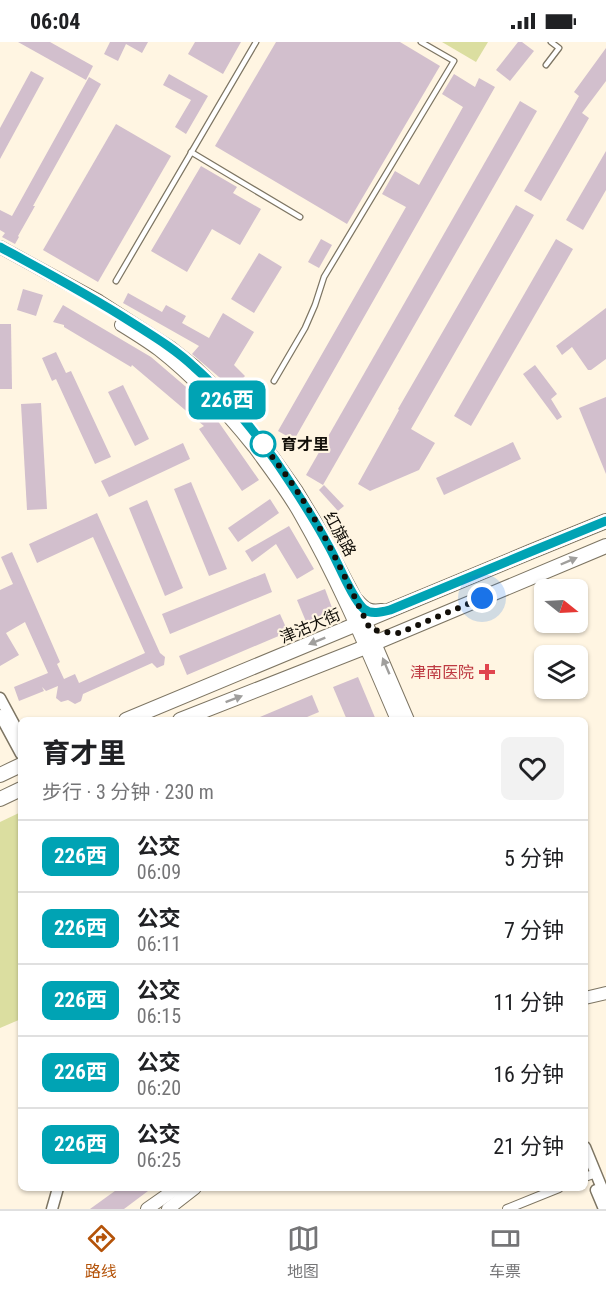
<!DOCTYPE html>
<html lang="zh">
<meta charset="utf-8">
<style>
body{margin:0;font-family:"Roboto Condensed","Noto Sans SC",sans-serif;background:#f2f2f2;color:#202124;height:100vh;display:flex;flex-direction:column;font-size:22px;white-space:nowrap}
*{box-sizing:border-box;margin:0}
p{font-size:20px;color:#757577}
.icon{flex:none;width:33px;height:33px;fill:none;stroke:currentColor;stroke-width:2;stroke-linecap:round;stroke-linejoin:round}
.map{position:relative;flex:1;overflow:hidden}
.side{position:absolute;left:18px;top:675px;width:570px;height:474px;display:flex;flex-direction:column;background:#fff;border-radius:9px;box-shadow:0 2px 4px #0004}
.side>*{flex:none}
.badge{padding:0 12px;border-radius:9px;font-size:21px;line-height:39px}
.needle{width:39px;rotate:108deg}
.fabs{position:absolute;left:534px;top:537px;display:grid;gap:12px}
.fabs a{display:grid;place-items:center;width:54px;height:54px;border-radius:9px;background:#fff;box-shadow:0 2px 4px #0004;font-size:30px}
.you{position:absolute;width:30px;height:30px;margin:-15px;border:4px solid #fff;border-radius:50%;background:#1a73e8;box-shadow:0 0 0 9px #1a73e833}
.map>.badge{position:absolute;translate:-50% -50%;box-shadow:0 0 0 3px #fff}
.round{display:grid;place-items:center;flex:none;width:63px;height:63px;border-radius:9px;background:#f2f2f2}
.headline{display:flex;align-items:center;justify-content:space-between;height:102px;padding:0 24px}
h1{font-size:28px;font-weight:700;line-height:45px}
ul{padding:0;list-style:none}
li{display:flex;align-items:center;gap:18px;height:72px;padding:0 24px;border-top:2px solid #e0e0e0}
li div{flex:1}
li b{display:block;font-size:22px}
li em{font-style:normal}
li .badge{min-width:66px;font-weight:700;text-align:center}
.status{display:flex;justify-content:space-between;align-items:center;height:42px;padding:0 30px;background:#fff;direction:ltr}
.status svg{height:16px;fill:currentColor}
.menu{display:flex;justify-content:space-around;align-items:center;height:84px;border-top:2px solid #e0e0e0;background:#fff;font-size:16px;color:#757577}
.menu a{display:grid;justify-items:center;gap:3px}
.menu .selected{color:#b45309}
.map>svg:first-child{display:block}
</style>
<div class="status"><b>06:04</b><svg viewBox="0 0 49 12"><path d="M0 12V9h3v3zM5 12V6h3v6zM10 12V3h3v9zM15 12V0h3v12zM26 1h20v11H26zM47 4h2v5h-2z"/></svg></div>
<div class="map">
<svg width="606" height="1167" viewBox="0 0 606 1167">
<rect width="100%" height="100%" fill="#fff5e2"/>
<g fill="#dbdea0">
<path d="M442,0H488L476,20Z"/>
<path d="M21,770V977L0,986V780Z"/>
</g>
<g fill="#d2bfcd">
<path d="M18,0H50L93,24L86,38Z"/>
<path d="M110,0H148L142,11L126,2L118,19L104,12Z"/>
<path d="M195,0H241L223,32L188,12Z"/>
<path d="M276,0H400L440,24L347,182L215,104Z"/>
<path d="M518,0H522L534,9L510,39L496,28Z"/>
<path d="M606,6V39L582,71L589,76L541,159L524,149L579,54L574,50Z"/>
<path d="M31,29L44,36L0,117V86Z"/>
<path d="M169,32L208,54L186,92L175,85L191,58L163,43Z"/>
<path d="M454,32L475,45L479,36L495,45L294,398L278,389L406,165L382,152L395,129L419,143L463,65L442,52Z"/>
<path d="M89,35L101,42L33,164H35L18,194L19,195L15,202L2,195L5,191L0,188V168L12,174Z"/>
<path d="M520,59L537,69L323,443L306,433Z"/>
<path d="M116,82L171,114L98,240L43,208Z"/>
<path d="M606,109V148L583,188L566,178Z"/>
<path d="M201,124L237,145L233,151L261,167L240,203L212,187L187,230L151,209Z"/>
<path d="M516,163L534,173L411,387L435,401L419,428L370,449L358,442L399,368L398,367Z"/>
<path d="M321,197L332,203L319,226L308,220Z"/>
<path d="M556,197L573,207L471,384L454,374Z"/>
<path d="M259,211L282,225L254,271L231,257Z"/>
<path d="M23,247L43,253L36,274L17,268Z"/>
<path d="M128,251L162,270L166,263L186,274L182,281L209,296L223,271L254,290L234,323L245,334L233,347L192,312L199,304L123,261Z"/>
<path d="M63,263L151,315L206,362L259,438L242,449L199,387L204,384L132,323L131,325L64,285V283L53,280Z"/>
<path d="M606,266V317L591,328H588L572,305L562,313L556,304Z"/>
<path d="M0,282H11L12,347H0Z"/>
<path d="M56,310L66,331L71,329L111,415L95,422L56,337L52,339L42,316Z"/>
<path d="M535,323L557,352L551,357L562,375L557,378L523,332Z"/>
<path d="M123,343L149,397L135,404L108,350Z"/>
<path d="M606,355V432L579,366Z"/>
<path d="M41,361L47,467L27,468L21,362Z"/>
<path d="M513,400L521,417L444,453L436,436Z"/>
<path d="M183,401L190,417L109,455L101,439Z"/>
<path d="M191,440L227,527L209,534L174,447Z"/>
<path d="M324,443L344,464L338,469L319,448Z"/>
<path d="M270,457L279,471L238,500L228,486Z"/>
<path d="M147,458L183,546L165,554L129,466Z"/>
<path d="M97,471L160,611L165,615L164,623L157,626L152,621L83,652L81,659L75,662L68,658L61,660L56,656L58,644L46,649L42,645L44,649L19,659L14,645L48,631L25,580L6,591L19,613L0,624V548L13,542L1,515L12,510L60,620L57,622L64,637L75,632L79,641L145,611L93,495L37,521L29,502Z"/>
<path d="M289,484L314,527L297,537L276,502L252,520L245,509Z"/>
<path d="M265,531L272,550L170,592L162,572Z"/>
<path d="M325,547L334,571L307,582L297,558Z"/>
<path d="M280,572L288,590L187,633L179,614Z"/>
<path d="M358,635L376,678H347L333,645Z"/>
<path d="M312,653L319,670L300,678H253Z"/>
<path d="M119,1146H152L124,1167H90Z"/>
</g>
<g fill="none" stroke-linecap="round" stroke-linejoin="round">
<defs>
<g id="service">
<path d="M546,23L559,6L551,0"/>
<path d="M191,110L300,175"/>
<path d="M116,239L256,0"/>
<path d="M274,339L305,286L315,263L324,235L454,19L421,0"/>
</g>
<g id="minor">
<path d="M585,1135L596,1131"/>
<path d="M507,1167L559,1146"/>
</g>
<g id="tertiary">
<path d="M0,656L21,695"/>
<path d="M0,673L21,712"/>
<path d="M585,1105L606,1156"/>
<path d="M596,1148L604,1167"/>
<path d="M52,1167L58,1146"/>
</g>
<g id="secondary">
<path d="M0,205L99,259L170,305L194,324L228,358L273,415L297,449L315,479L357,559L408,678"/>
<path d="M121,283C134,291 147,299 159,308C196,337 225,369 254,405C270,427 287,449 300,472C338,538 367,608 397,678"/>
<path d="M585,956L606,951"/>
<path d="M147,1167L177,1146"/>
<path d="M168,1167L195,1146"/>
</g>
<g id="primary">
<path d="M357,559C365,568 370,571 382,569"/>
<path d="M126,678L530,510L606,479"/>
<path d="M180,678L358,608L606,504"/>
<path d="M0,733L21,723"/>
<path d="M0,757L21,747"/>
</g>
</defs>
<use href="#service" stroke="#7d7563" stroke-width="7"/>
<use href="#minor" stroke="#7d7563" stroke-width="10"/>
<use href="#tertiary" stroke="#7d7563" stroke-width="13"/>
<use href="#secondary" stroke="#7d7563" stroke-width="14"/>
<use href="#primary" stroke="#7d7563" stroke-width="16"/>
<use href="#service" stroke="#fff" stroke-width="4.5"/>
<use href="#minor" stroke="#fff" stroke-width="8"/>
<use href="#tertiary" stroke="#fff" stroke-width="10"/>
<use href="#secondary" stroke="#fff" stroke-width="12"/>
<use href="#primary" stroke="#fff" stroke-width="14"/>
</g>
<defs><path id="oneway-solid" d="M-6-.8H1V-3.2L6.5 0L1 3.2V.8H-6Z" transform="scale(1.5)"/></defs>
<g fill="#a09f9d">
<use href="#oneway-solid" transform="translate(569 519) rotate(-23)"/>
<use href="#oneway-solid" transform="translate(317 599) rotate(158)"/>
<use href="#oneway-solid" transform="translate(386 624) rotate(-113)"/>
<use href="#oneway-solid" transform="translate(234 657) rotate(-21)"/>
</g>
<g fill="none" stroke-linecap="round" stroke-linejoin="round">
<defs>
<path id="line" d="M0,205C44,229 89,253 131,280C153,294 175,307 194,325C225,352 251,385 275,418C294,446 312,473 328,503C337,518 352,557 364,567C371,573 382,570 390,568L530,510L606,479"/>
</defs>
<use href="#line" stroke="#fff" stroke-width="14"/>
<use href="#line" stroke="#00a3b4" stroke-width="9"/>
<path stroke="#120f09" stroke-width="6" stroke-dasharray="0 10.8" d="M263,402L261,400C273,416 286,432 297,449C326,492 347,540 370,587L384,590L399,591L482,556"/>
</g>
<circle fill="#fff" stroke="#00a3b4" stroke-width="3" cx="263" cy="402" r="12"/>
<path fill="#e0444e" stroke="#fff5e2" stroke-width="2" d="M484 621h6v6h6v6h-6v6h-6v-6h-6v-6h6z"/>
<g text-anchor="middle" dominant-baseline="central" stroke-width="4.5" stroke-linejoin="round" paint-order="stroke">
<g font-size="16" font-weight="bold" fill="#120f09" stroke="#fff5e2" text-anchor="start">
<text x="281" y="402">育才里</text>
</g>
<g font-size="16" fill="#120f09" stroke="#fff5e2">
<text transform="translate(340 492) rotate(61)">红旗路</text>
<text transform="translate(310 584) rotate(-23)">津沽大街</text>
</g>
<g font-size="16" fill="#be3a42" stroke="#fff5e2" text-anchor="end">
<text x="474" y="630">津南医院</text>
</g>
</g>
</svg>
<div class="fabs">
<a><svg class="needle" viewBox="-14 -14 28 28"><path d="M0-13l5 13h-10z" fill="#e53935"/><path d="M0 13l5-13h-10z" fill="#757577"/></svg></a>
<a><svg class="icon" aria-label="layers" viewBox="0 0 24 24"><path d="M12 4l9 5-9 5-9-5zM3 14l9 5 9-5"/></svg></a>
</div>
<div class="you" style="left:482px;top:556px"></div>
<b class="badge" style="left:227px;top:358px;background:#00a3b4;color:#fff">226西</b>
<section class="side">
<div class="headline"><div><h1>育才里</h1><p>步行 · 3 分钟 · 230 m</p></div><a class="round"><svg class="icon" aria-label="heart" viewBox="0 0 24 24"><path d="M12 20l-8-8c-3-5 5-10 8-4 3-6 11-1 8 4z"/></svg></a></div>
<ul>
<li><span class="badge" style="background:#00a3b4;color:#fff">226西</span><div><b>公交</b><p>06:09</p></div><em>5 分钟</em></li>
<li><span class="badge" style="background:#00a3b4;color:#fff">226西</span><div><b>公交</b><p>06:11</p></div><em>7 分钟</em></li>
<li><span class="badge" style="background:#00a3b4;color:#fff">226西</span><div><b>公交</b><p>06:15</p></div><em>11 分钟</em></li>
<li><span class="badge" style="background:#00a3b4;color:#fff">226西</span><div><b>公交</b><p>06:20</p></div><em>16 分钟</em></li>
<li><span class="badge" style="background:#00a3b4;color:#fff">226西</span><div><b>公交</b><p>06:25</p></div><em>21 分钟</em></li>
</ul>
</section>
</div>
<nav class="menu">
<a class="selected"><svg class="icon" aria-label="directions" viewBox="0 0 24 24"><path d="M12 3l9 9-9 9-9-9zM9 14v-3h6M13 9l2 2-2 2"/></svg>路线</a>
<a><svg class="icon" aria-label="map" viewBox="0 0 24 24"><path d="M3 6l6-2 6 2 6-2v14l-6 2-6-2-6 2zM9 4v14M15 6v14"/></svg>地图</a>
<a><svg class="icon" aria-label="tickets" viewBox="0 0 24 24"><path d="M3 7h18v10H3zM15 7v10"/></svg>车票</a>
</nav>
